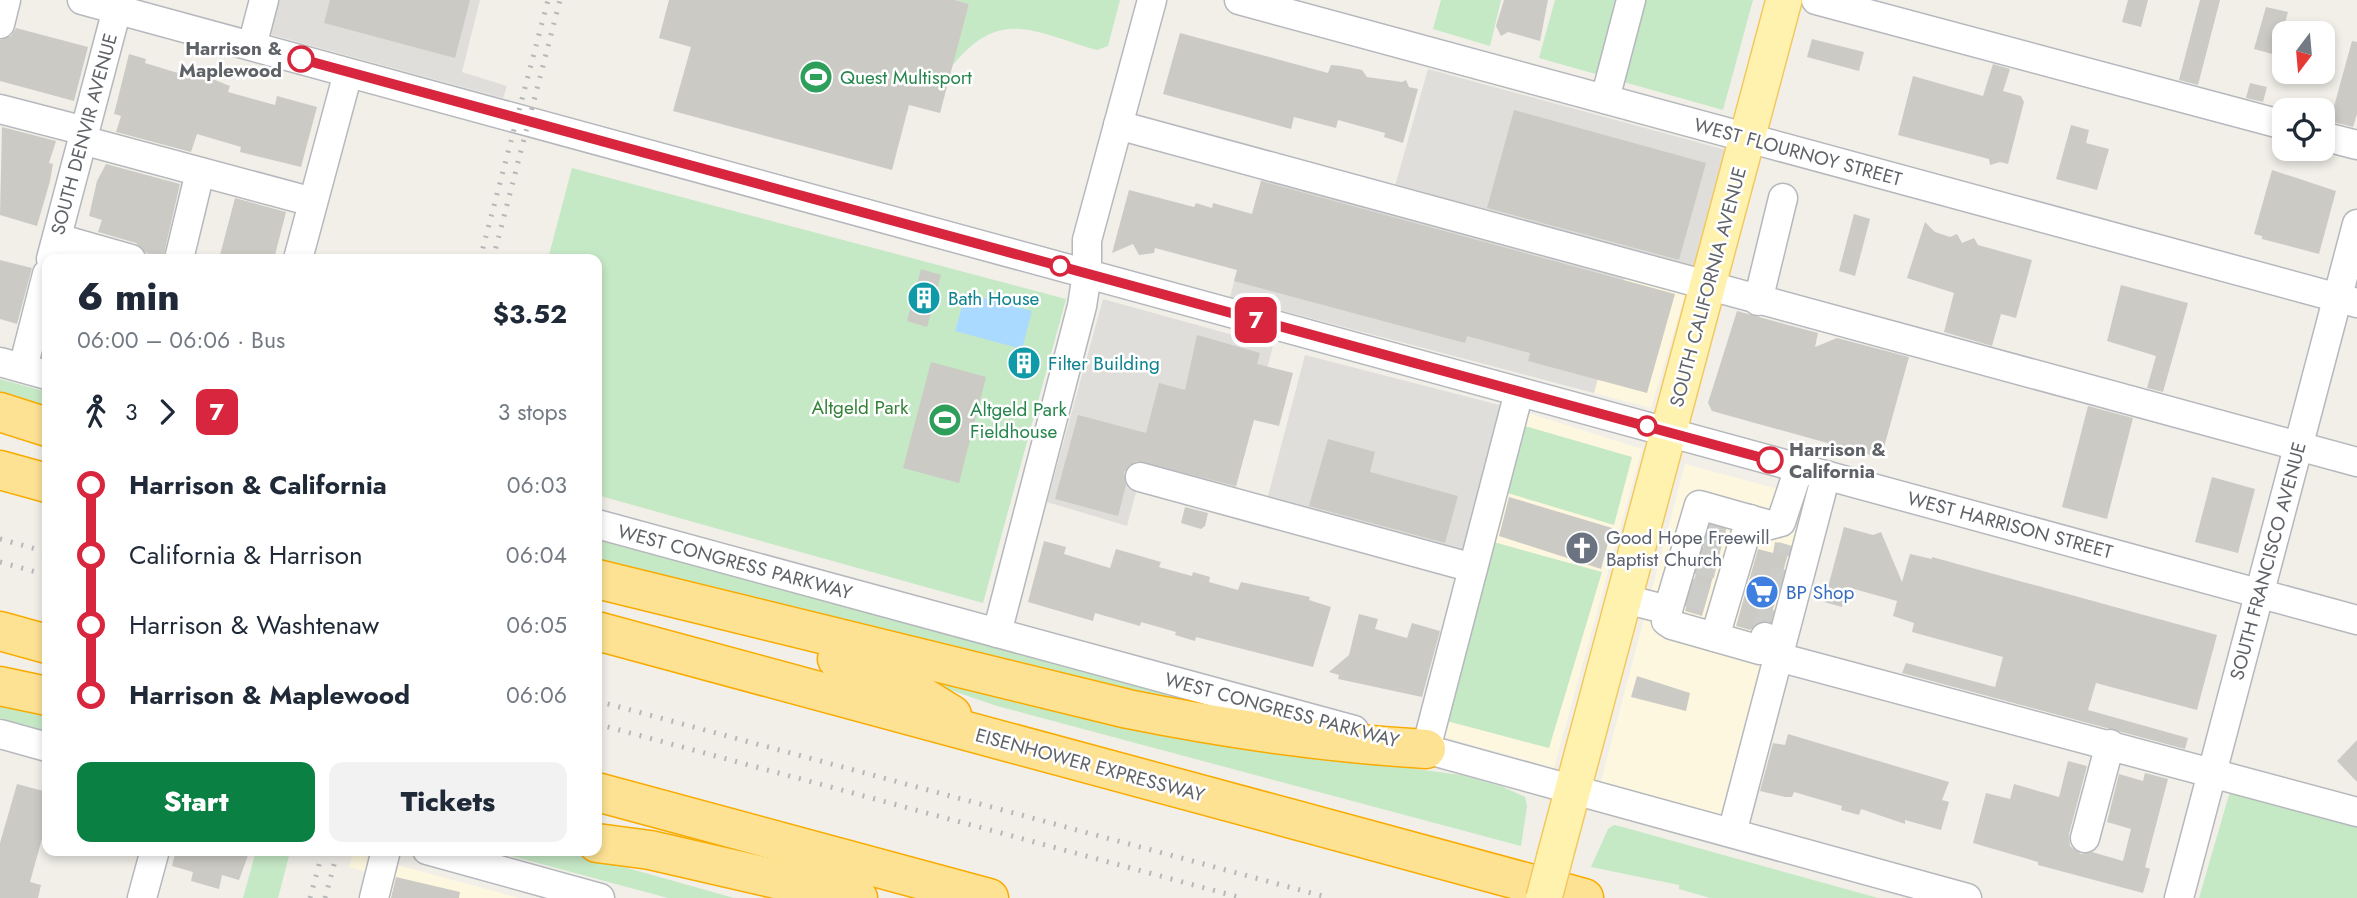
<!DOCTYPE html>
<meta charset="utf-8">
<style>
body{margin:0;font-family:Jost,sans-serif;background:#f2f2f3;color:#1f2937;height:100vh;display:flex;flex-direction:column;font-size:26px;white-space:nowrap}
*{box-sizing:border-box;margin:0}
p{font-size:23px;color:#747a83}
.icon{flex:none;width:38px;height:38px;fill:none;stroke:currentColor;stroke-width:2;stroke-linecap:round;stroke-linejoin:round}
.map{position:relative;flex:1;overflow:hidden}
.details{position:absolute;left:42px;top:254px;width:560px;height:602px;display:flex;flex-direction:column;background:#fff;border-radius:14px;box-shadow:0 4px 10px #0003}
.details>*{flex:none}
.badge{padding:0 14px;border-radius:10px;font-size:24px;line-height:46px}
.needle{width:46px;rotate:196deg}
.buttons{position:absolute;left:2272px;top:21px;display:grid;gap:14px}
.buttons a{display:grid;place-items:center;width:63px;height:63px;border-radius:14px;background:#fff;box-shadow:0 4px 10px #0003;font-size:35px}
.map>.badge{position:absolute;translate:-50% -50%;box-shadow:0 0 0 4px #fff}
.legs{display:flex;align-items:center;gap:10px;height:77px;padding:0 35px;font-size:23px}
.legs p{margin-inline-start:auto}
.summary{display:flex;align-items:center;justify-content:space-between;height:119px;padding:0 35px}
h1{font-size:38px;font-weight:800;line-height:52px}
.primary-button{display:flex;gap:14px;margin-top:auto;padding:14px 35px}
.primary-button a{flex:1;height:80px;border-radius:14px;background:#0b8043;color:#fff;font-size:28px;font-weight:800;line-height:80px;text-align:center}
.primary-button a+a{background:#f2f2f3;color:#1f2937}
ul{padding:0 35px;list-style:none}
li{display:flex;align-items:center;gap:24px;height:70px;font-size:26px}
li i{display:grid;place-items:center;width:10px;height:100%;margin:0 9px;background:currentColor}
li i::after{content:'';width:18px;height:18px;margin:-9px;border:5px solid;border-radius:50%;background:#fff}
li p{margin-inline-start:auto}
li:first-child i{background:linear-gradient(#0000 50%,currentColor 0)}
li:last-child i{background:linear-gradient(currentColor 50%,#0000 0)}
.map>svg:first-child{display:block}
</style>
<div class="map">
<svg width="2357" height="898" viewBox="0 0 2357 898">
<rect width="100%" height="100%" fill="#f1efe8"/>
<g fill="#fef7e0">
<path d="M1628,265L1689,282L1651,408L1594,393Z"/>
<path d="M1515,409L1642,449L1554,768L1430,733Z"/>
<path d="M1685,464L1819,500L1735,819L1601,781Z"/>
<path d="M353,853L519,898H368L375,874L349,867Z"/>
</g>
<g fill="#e0deda">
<path d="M274,0H480L462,72L507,86L503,98L265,33Z"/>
<path d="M1428,69L1726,150L1689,282L1628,266L1594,393L1230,297L1265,166L1391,200Z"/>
<path d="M1103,299L1273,346L1232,502L1140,477L1127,526L1047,502Z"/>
<path d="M1305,355L1515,409L1473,568L1264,511Z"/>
</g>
<g fill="#c5e8c5">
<path d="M955,0H1120L1108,46L1097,50C1034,32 1000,6 952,66L969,4Z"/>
<path d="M1441,0H1501L1490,46L1433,29Z"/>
<path d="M1555,0H1753L1723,110L1539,58Z"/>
<path d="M572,168L1066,299L983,603L597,495V259H548Z"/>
<path d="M0,379L47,392V413L0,399Z"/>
<path d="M1521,425L1632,457L1614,525L1501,491Z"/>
<path d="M597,540L1253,717L1252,722L597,565Z"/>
<path d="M1490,541L1602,572L1549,748L1443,720Z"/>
<path d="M855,657L1310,755L1461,775L1501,786L1525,797L1527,806L1521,846L997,706Z"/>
<path d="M0,698L47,710V731L0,718Z"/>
<path d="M2231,788L2357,822V898H2199Z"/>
<path d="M1614,825L1619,826L1878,898H1710L1679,889V885L1591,867L1608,829Z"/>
<path d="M256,851L290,852L278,898H243Z"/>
<path d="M493,851H567L734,898H668Z"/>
</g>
<path fill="#aadaff" d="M966,293L1032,311L1022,349L955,331Z"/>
<g fill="#cccac5">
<path d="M330,0H470L455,58L324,23Z"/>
<path d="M669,0H955L969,4L940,113L909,105L892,170L673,111L691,47L659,38Z"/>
<path d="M1504,0H1548L1540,41L1508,32L1501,36L1496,26Z"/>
<path d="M2128,0H2148L2141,27L2122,22Z"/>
<path d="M2200,0H2220L2198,85L2179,80Z"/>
<path d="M2266,7L2288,12L2276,55L2254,49Z"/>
<path d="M16,28L88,47L74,101L0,81V40L11,36Z"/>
<path d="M1180,33L1328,73L1331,65L1342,66L1362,70L1367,77L1402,82L1406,80L1409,87L1418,89L1403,143L1384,137L1385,133L1338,120L1336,128L1294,117L1291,129L1163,94Z"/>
<path d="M1812,39L1864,52L1859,71L1807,57Z"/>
<path d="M2352,41L2357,42V114L2353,127L2330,121Z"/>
<path d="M129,54L146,59L145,63L191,77L192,73L210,78L230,86L228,92L275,105L277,96L317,107L301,167L240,152L241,147L197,134L191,152L116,132L121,116L114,114Z"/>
<path d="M1993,64L2010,69L2003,91L2021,96L2024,102L2008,164L2000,162L1990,165L1989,159L1898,135L1913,76L1983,96Z"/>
<path d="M2250,83L2267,87L2263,102L2246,98Z"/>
<path d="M1514,110L1706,163L1679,260L1487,208Z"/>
<path d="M2071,125L2089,130L2086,143L2109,149L2097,190L2056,179Z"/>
<path d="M2,127L56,141L49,163L53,164L50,181L37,226L0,215Z"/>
<path d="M106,164L180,184L163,258L146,253L136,243L98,232L102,220L89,216L97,181Z"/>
<path d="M2272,170L2336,191L2319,254L2262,239V236L2254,234Z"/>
<path d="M1261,181L1675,294L1647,393L1528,361L1530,353L1467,336L1465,343L1234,281L1237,270L1155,248L1154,253L1139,255L1133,244L1112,253L1129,190L1194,207L1196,203L1212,208L1213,203L1252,214Z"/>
<path d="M235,198L286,212L274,259H219Z"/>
<path d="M1854,214L1870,219L1855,276L1839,271Z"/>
<path d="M1925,222L1935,232L1950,237L1957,234L1962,243L1974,238L1978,245L2032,260L2016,318L2001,314L1992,346L1944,332L1954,293L1907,278Z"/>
<path d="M0,260L32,268L17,324L0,319Z"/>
<path d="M921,269L941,275L927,327L907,321Z"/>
<path d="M2121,285L2188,303L2163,392L2147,388L2156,356L2107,341Z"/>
<path d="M1737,311L1818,333L1815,347L1837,338L1909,357L1881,458L1712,411L1708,403Z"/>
<path d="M1197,335L1260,353L1257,364L1293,373L1279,426L1254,420L1236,486L1136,461L1124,472L1126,485L1118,516L1055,499L1078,415L1146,433L1159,383L1185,390Z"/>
<path d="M1014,349L1039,356L1033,376L1008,370Z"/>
<path d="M931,362L986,377L959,483L903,468Z"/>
<path d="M2088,406L2133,418L2107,519L2062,507Z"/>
<path d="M1328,439L1375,452L1370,472L1458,496L1445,543L1309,506Z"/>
<path d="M2212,477L2255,489L2238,553L2195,542Z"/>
<path d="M1509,497L1612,528L1601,569L1499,536Z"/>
<path d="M1185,507L1208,513L1205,526L1201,529L1181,523Z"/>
<path d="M1710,525L1726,530L1702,616L1685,611Z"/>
<path d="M1844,527L1873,535L1881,532L1902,582L1910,554L1932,559V557L2217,635L2197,710L2096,683L2088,710L2188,738L2185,749L1902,673L1906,663L1995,687L2003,657L1912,632L1914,623L1893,616L1897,601L1847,587L1842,607L1824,602Z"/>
<path d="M1044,541L1066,547L1064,554L1110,568L1116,549L1161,562L1159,567L1192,576L1193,572L1210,577L1209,582L1238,590L1241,582L1310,597L1309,600L1331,607L1313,667L1196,637L1195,641L1175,635L1176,632L1141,622L1140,626L1095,613L1093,621L1028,602Z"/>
<path d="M1775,542L1790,546L1770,621H1762L1750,630L1736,626L1758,549L1773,553Z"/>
<path d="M1359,614L1378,619L1375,629L1407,638L1412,623L1440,631L1422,697L1338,679L1339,675L1329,672L1349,655Z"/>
<path d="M1637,676L1690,693L1686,711L1631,697Z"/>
<path d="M1788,734L1949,782L1942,800L1949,802L1941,830L1905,820V824L1861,809L1859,815L1841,810L1842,806L1794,792L1792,797H1785L1760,791L1773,743L1785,745Z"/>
<path d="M2357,740V782L2337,761Z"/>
<path d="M2068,761L2087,766L2069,834L2070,846L2081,854L2092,852L2123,861L2131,829L2107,822L2119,774L2143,781L2145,773L2168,779L2145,867L2150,869L2143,893L2038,865V862L1973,843L1986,793L2010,799L2014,784L2059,797Z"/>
<path d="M17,784L47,792V836L43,835L30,882L41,885L38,898H0V843Z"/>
<path d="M176,850H250L239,880L222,875L219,889L191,881L193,872L172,866Z"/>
<path d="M396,877L460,892L459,898H391Z"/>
</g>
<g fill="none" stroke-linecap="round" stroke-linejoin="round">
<g stroke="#ccccc8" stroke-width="28" stroke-dasharray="28 14" stroke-linecap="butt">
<path d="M1701,531L1724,537"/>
<path d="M1693,559L1717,565"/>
<path d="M1684,591L1707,598"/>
<path d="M1765,637L1792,546"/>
</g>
<defs>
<g id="minor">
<path d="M82,0L2357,620"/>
<path d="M1239,0L2357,303"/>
<path d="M1816,0L2284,125"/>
<path d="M0,24L6,0"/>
<path d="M252,46L264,0"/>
<path d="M1605,99L1631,0"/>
<path d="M0,109L85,131"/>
<path d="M1118,125L2357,462"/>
<path d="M2322,136L2357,145"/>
<path d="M82,140L313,202"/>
<path d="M57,238L131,259"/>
<path d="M51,259L117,9"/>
<path d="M179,259L200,172"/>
<path d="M298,259L348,73"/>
<path d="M1758,301L1783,198"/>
<path d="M0,362L47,375"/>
<path d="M23,368L47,274"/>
<path d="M1140,477L1473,568"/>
<path d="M597,524L1354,730"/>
<path d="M1625,599L1668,610L1699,505L1770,525L1781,522L1799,468"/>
<path d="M1668,610L1666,621L1672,625L1760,650L1765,637"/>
<path d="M997,633L1082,306L1087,274V240L1152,0"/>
<path d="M1715,637L1750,519"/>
<path d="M1778,657L2357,812"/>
<path d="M0,734L47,747"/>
<path d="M1407,744L1967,898"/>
<path d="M1426,749L1519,392"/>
<path d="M1732,833L1826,475"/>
<path d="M2085,838L2110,744"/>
<path d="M427,850L600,898"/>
<path d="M142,898L155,850"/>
<path d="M374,898L386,850"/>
<path d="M2179,898L2357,224"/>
</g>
<path id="major" d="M1555,856L1784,0"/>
<g id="highway">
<path d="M0,412L47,427"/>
<path d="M0,470L47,483"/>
<path d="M597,579L1128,709C1227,729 1325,743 1426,749"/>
<path d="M0,631L47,644"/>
<path d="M597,631L1584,898"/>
<path d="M837,659L902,684L952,715"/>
<path d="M0,686L47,696"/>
<path d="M597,792L989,898"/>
<path d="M597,843L650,850L858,898"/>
</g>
</defs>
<use href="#minor" stroke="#b5b8bc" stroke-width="31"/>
<use href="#major" stroke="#f2c960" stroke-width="38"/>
<use href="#highway" stroke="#f9ab00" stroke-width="41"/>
<use href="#minor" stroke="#fff" stroke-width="28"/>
<use href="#major" stroke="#fff2af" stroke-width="35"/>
<use href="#highway" stroke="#fde293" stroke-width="38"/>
<g stroke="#b6b7b8" stroke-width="5" stroke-dasharray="2 9" stroke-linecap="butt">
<path d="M480,259L548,0"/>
<path d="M493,259L560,0"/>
<path d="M0,539L47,552"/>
<path d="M0,562L47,575"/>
<path d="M597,701L1330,898"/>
<path d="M597,724L1242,898"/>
<path d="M310,898L323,850"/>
<path d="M325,898L338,850"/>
</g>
<defs>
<path id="major-bridge" d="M1544,898L1555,856"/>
</defs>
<use href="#major-bridge" stroke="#f2c960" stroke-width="38" stroke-linecap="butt"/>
<use href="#major-bridge" stroke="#fff2af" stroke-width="35"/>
</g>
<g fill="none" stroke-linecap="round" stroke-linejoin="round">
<defs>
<path id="line-1" d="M301,59L1770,460"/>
</defs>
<use href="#line-1" stroke="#fff" stroke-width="16"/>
<use href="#line-1" stroke="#d7263d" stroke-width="10"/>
</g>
<defs>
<symbol id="stadium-disc" viewBox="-11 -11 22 22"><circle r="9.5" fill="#2e9e5b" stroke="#fff"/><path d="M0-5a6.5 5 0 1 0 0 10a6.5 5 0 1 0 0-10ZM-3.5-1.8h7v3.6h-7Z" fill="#fff"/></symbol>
<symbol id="building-disc" viewBox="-11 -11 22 22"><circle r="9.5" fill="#0f9aa8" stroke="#fff"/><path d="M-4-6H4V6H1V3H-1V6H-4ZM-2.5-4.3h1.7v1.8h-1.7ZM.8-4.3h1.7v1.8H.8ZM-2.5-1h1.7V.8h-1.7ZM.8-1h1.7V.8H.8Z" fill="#fff"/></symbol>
<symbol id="church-disc" viewBox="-11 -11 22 22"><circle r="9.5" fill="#6b7280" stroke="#fff"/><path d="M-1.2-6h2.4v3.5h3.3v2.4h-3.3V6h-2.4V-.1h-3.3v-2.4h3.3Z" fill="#fff"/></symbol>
<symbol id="supermarket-disc" viewBox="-11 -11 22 22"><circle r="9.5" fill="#3f7fe0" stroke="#fff"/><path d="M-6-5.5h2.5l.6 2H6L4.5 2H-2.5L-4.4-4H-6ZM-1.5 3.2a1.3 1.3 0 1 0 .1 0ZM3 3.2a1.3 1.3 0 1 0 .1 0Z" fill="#fff"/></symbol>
</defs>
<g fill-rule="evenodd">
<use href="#stadium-disc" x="797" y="58" width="38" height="38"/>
<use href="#building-disc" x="905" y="279" width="38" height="38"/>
<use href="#building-disc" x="1005" y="344" width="38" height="38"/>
<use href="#stadium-disc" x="926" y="401" width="38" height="38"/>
<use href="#church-disc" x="1563" y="529" width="38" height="38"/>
<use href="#supermarket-disc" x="1743" y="573" width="38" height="38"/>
</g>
<g fill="#fff" stroke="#d7263d" stroke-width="3.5">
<circle cx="301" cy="59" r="12"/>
<circle cx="1060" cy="266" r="9"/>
<circle cx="1647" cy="426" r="9"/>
<circle cx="1770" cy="460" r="12"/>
</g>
<g text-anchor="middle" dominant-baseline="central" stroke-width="5" stroke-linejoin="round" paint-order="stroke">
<g font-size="19" font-weight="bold" fill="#5f6368" stroke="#fff" text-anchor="end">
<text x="282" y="48">Harrison &amp;<tspan x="282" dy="22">Maplewood</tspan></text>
<text x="1789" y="449" text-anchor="start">Harrison &amp;<tspan x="1789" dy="22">California</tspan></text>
</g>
<g font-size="19" fill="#27864d" stroke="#fff" text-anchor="start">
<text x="840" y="77">Quest Multisport</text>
<text x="970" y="409">Altgeld Park<tspan x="970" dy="22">Fieldhouse</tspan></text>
</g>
<g font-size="19" fill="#5f6368" stroke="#fff">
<text transform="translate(84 134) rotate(-75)">SOUTH DENVIR AVENUE</text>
<text transform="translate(1798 152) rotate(15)">WEST FLOURNOY STREET</text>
<text transform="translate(1708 287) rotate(-75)">SOUTH CALIFORNIA AVENUE</text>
<text transform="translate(2010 525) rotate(15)">WEST HARRISON STREET</text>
<text transform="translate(2268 561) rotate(-75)">SOUTH FRANCISCO AVENUE</text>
<text transform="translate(735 562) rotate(15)">WEST CONGRESS PARKWAY</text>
<text transform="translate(1282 710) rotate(15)">WEST CONGRESS PARKWAY</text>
<text transform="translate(1090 765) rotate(15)">EISENHOWER EXPRESSWAY</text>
</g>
<g font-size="19" fill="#0d838f" stroke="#fff" text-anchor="start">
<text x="948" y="298">Bath House</text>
<text x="1048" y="363">Filter Building</text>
</g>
<g font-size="19" fill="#348238" stroke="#fff">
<text x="860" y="407">Altgeld Park</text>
</g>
<g font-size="19" fill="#5b616d" stroke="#fff" text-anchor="start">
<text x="1606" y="537">Good Hope Freewill<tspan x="1606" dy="22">Baptist Church</tspan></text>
</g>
<g font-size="19" fill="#366cbe" stroke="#fff" text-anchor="start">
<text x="1786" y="592">BP Shop</text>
</g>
</g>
</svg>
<div class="buttons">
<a><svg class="needle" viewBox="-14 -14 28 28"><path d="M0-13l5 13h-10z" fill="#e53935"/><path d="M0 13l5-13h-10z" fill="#747a83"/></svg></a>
<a><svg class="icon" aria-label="locate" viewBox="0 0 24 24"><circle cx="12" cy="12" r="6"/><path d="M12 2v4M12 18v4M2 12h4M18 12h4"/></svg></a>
</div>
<b class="badge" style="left:1256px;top:320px;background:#d7263d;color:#fff">7</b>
<section class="details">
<div class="summary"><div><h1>6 min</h1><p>06:00 – 06:06 · Bus</p></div><b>$3.52</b></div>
<div class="legs"><svg class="icon" aria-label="walk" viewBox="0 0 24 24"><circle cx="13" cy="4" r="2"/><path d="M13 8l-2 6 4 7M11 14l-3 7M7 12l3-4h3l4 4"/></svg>3<svg class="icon" aria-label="forward" viewBox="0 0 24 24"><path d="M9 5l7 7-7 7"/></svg><b class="badge" style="background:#d7263d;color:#fff">7</b><p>3 stops</p></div>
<ul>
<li><i style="color:#d7263d"></i><b>Harrison &amp; California</b><p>06:03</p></li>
<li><i style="color:#d7263d"></i><span>California &amp; Harrison</span><p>06:04</p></li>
<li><i style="color:#d7263d"></i><span>Harrison &amp; Washtenaw</span><p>06:05</p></li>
<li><i style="color:#d7263d"></i><b>Harrison &amp; Maplewood</b><p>06:06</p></li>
</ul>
<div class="primary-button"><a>Start</a><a>Tickets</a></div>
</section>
</div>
